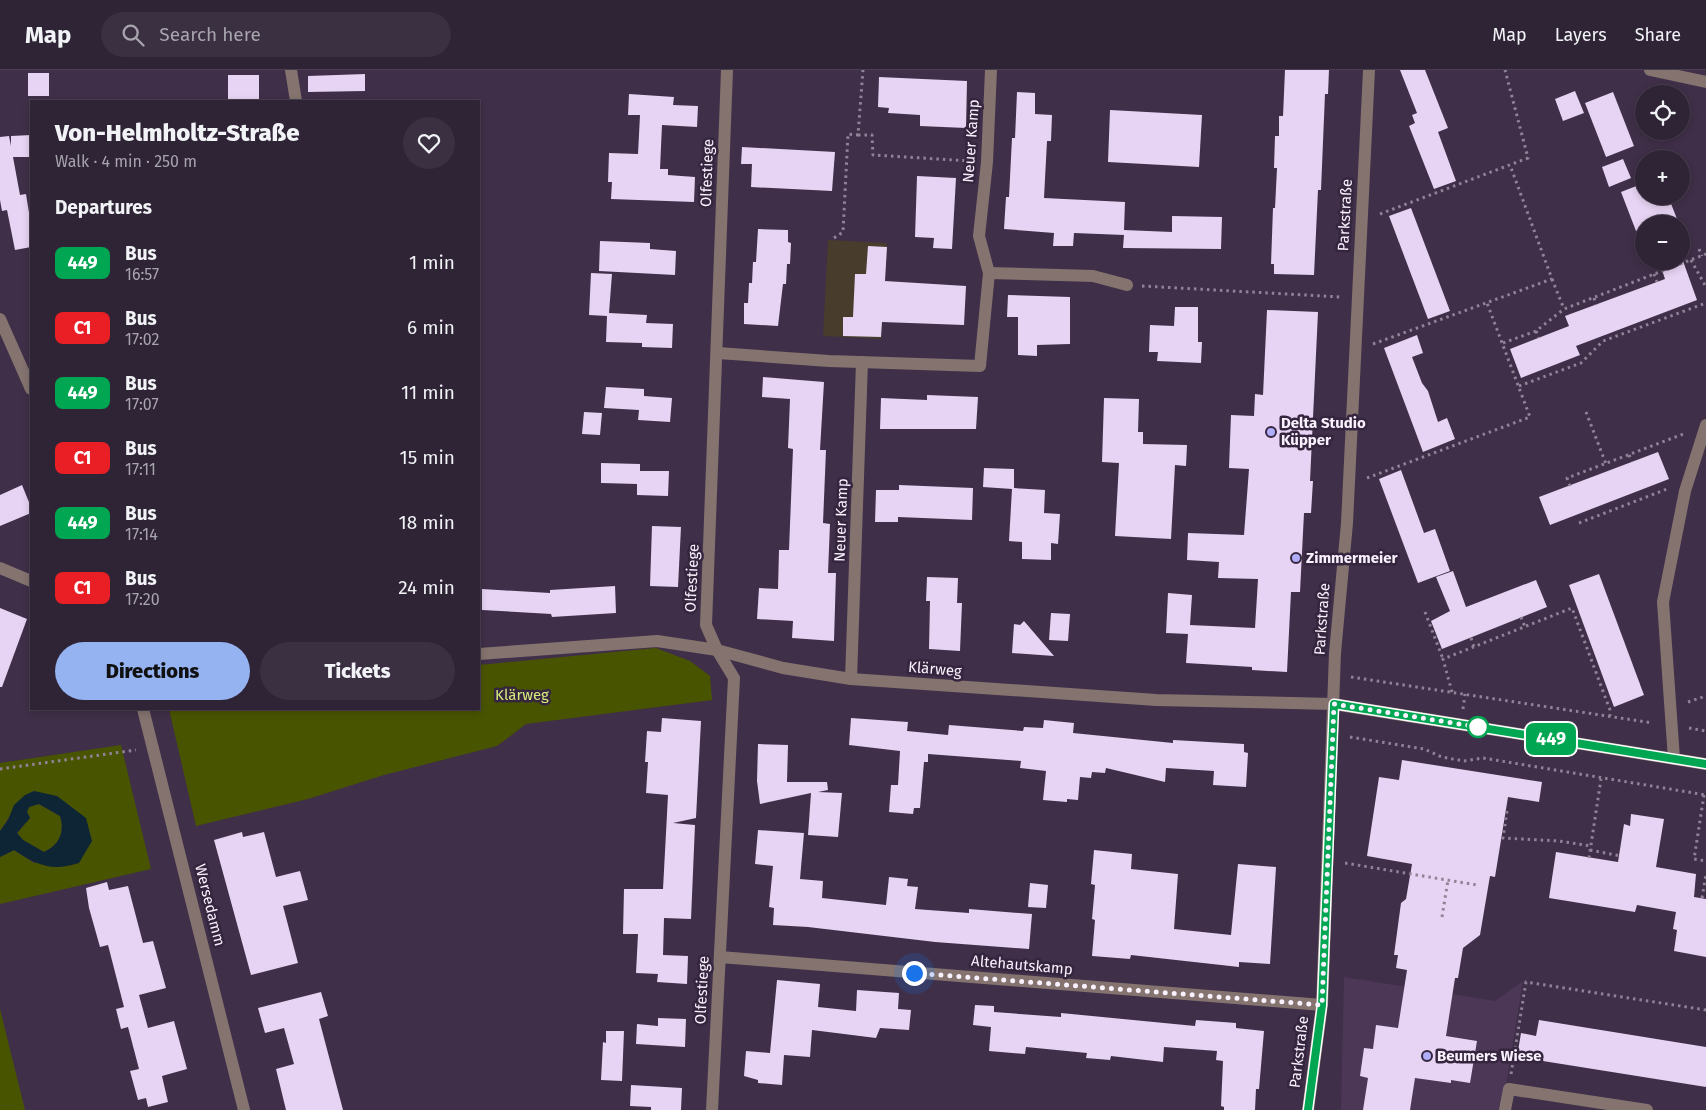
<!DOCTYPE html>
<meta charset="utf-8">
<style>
body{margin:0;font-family:"Fira Sans",sans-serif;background:#3b2f42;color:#f1f3f6;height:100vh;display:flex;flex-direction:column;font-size:19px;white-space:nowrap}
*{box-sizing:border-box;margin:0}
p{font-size:16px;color:#a7a4ad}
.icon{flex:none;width:28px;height:28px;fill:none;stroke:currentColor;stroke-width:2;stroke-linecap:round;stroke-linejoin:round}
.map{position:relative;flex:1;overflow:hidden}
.details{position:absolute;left:30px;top:30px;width:450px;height:610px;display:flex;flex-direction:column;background:#2f2336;border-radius:0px;box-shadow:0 2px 8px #0003,0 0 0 1px #4a4051}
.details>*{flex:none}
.badge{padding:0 10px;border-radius:8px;font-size:18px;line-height:32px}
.fabs{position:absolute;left:1635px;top:15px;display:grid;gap:10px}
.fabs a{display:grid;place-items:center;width:55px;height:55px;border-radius:50%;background:#2f2336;box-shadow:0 2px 8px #0003,0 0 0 1px #4a4051;font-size:25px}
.you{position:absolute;width:25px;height:25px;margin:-12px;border:4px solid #fff;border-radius:50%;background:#1a73e8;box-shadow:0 0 0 8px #1a73e833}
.map>.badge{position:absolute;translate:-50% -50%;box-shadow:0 0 0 2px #fff}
h2{padding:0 25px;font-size:19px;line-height:45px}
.round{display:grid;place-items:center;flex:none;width:52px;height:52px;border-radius:26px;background:#3b2f42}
.headline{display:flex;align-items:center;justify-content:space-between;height:85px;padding:0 25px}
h1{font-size:24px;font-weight:800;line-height:38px}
.primary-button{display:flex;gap:10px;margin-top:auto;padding:10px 25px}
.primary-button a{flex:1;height:58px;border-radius:30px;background:#95b2f1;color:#111;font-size:20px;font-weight:800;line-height:58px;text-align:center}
.primary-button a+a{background:#3b2f42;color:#f1f3f6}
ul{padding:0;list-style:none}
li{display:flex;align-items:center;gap:15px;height:65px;padding:0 25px}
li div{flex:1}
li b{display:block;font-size:19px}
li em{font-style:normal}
li .badge{min-width:55px;font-weight:700;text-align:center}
header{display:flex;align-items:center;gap:30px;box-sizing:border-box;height:70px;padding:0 25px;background:#2f2336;border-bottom:1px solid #4a4051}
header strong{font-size:24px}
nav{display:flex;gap:28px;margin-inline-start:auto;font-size:18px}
.search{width:350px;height:45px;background:#3b2f42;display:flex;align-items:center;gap:12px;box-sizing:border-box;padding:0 18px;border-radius:28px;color:#a7a4ad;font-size:19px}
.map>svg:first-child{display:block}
</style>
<header>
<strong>Map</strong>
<div class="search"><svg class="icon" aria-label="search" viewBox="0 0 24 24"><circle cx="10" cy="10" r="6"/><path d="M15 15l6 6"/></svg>Search here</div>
<nav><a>Map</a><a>Layers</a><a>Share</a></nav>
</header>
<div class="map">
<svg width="1706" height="1040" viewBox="0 0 1706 1040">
<rect width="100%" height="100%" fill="#3f2f48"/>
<path fill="#4c3757" d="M1344,907L1495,931L1523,911L1502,1040H1341Z"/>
<path fill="#483c2d" d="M828,170L887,173L881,269L823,266Z"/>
<g fill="#495401">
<path d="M656,578L690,591L710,606L712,630L526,654L497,676L384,705L308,729L196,756L169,639H479V595Z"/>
<path d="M121,675L151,799L0,834V787L14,780L34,793L92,771L34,721C14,731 13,744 0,761V693Z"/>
<path d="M39,734L60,746C65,761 60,775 44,782L23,770L17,763L30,748L27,742L29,737Z"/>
<path d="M0,939L25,1040H0Z"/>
</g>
<path fill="#0e2536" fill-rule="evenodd" d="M34,721L57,726L86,748L92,771L79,793C51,802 37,795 14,780L0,787V761L8,750L14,735L25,725ZM39,734L60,746C65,761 60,775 44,782L23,770L17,763L30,748L27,742L29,737Z"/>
<g fill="#e7d3f3">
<path d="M1285,0H1329L1328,24H1325L1321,120H1318L1314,205L1274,204V194H1271L1273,138H1275L1277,98H1274L1275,66H1279V46H1283Z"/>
<path d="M1400,0H1425L1448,58L1438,62L1456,111L1434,119L1409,56L1415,53L1412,45L1417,43Z"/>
<rect x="28" y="3" width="21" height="23"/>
<path d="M365,4V21L308,22V6Z"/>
<rect x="228" y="5" width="31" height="26"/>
<path d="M879,7L967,11L966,58L920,56V45L888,43L889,38L878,37Z"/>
<path d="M1575,21L1584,43L1563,51L1555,29Z"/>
<path d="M1017,22L1035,23V44L1052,45L1051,71H1047L1044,128L1125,132L1124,160L1172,162V146L1222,147L1221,179L1123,178L1124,165L1074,163L1073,176H1053L1054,163L1004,159L1006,127H1009L1012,68H1015Z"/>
<path d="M1613,22L1634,76L1606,87L1585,33Z"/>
<path d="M629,24L674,27L673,35L698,36L697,57L662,55L660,99H668V105L695,107L694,132L611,129L612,112H608L609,83L638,84L640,45H628Z"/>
<path d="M1110,40L1202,45L1199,97L1108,92Z"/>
<path d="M31,65V87H13L20,125L26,124L31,155V177L15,180L7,140L2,141L0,130V67L9,66L11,76V66Z"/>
<path d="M742,77L835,82L832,121L751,117L752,94H741Z"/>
<path d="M1623,89L1631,108L1609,117L1602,97Z"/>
<path d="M917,106L956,108L952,179L933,178L934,168L915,167Z"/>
<path d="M1644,113V126H1668L1679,154H1644V158L1636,161L1621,122Z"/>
<path d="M1411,138L1450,241L1428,249L1389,146Z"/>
<path d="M758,159L788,160V172L791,173L790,194H787L786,214H783L778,256L744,254V233H748L749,213H752L753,192H756Z"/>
<path d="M600,171L650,173V179L676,181L675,205L599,201Z"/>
<path d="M868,176L887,177L885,211L966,216L964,255L882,252L881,267L843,266V247H853L855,204H866Z"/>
<path d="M1659,191H1683L1697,230L1576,276L1580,285L1521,308L1510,279L1569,256L1565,246L1665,209Z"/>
<path d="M591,203L612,204L609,243L647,245L646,253L673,254L672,278L642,277V273L606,272L607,246L589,245Z"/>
<path d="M1008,225L1070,227V274L1037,275V286L1018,285V247H1007Z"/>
<path d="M1175,237H1198V272H1202L1201,293L1157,291L1158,282H1149L1150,255L1174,256Z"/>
<path d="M1267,240L1318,242L1310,411H1313L1311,443H1304L1300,522H1291L1287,602L1252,600V597L1186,593L1188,564L1166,563L1168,523L1192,525L1190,555L1255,558L1258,509L1218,508L1219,492L1187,490L1188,463L1244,465L1249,399L1229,398L1231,345L1254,346L1255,324L1263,325Z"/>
<path d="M1417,265L1423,283L1412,287L1422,313L1428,321L1438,352L1447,348L1455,369L1423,382L1384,278Z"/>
<path d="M763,307L824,312L820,380H826L823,453L830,454L828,503H836L834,571L792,568L793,551L757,549L759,518L778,519L779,480H789L793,379L788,378L790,329L762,327Z"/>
<path d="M606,317L644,319V326L672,328L670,352L638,350L639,340L604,338Z"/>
<path d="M927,325L978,327L976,359H880L881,328L927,330Z"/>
<path d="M1104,328L1139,329L1138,362H1143V374L1187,375L1186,396L1175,395L1171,469L1115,466L1119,393L1102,392Z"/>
<path d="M584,342L602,343L600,365L582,364Z"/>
<path d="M1658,382L1669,409L1550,455L1539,427Z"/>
<path d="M601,393L640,394V401H669L668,426L637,425V414L601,413Z"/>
<path d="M984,398L1014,399V418L1045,420L1044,443L1060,444L1058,474L1051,473V490L1022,489V472L1009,471L1012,419L983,417Z"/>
<path d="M1401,400L1424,463L1435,459L1450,501L1418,513L1379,409Z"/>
<path d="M22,415L31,437V443L0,456V425Z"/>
<path d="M899,415L973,418L972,450L898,447V452H875L876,420H899Z"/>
<path d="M652,456L681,457L678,517L650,516Z"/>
<path d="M1453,501L1466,537L1536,510L1547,537L1442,579L1431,551L1450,541L1436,507Z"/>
<path d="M1599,504L1644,625L1614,637L1569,515Z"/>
<path d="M927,507L958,508L957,533H962L960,581L929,579L930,531H926Z"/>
<path d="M615,516L616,543L552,547L551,544L482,540V519L550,523V520Z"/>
<path d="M0,538L27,549L2,617H0Z"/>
<path d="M1051,543L1070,544L1068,571L1049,570Z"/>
<path d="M1024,551L1054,586L1012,583L1014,554L1020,555Z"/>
<path d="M662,648L701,651L696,748L673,753L695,755L691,849L664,848L663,885L688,886L687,914L657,912L658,904L636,903L638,864H623L624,819H663L668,725L646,723L648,692H645L647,661L661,662Z"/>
<path d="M851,648L908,652L907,661L948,665L949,655L1023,661L1024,657L1043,658L1044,650L1074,653L1073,663L1173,673V670L1244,674V682L1248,683L1246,717L1213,715L1214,701L1166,698L1165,712L1106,698L1105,703L1092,702L1091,708L1080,707L1078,730L1067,729V732L1043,730L1046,701L1020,698L1021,691L928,684V692H924L920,738H914L913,744L889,742L891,715H898L900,681L849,675Z"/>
<path d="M758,674L788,675L787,712H827L828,720L818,722L842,723L838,767L808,765L811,723L760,734L757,711Z"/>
<path d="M1402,690L1542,712L1539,732L1508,727L1495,807L1490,806L1480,865L1463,878L1458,908H1455L1446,966L1477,971L1470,1013L1451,1010V1013L1415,1008L1410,1040H1363L1368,1008L1360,1006L1364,978L1373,979L1376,955L1398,958L1407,900L1396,898L1398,885H1394L1401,833L1406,829L1412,794L1367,786L1379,707L1399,710Z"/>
<path d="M1631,744L1664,749L1656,797L1696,804L1694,827L1706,829V887L1674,881L1677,860L1673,859L1676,842L1637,835L1635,842L1549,828L1556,782L1618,792L1624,754L1630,756Z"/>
<path d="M758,760L804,763L800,809L823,811L822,828L886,835L889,807L908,809L907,816L918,817L915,839L969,843V839L1032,844L1029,879L935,872L808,857L773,855L774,838L769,837L773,796L755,794Z"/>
<path d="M242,762L243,767L264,762L276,807L300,801L308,830L283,836L298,893L251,905L214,770Z"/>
<path d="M1094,780L1132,784L1131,799L1178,804L1174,859L1231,865L1238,794L1276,797L1270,894L1239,892V897L1131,885L1130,889L1092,886L1095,850L1092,849L1095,815L1091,814Z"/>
<path d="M107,812L109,820L128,816L143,873L153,871L166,918L139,925L148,958L174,951L187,999L162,1006L168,1032L148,1037L146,1028L138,1030L130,1001L139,999L128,957L121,959L116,939L124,937L108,875L100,877L89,838L86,818Z"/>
<path d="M1030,813L1048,815L1046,838L1028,837Z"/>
<path d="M777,910L820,914L818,937L856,941L857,920L899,923L898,939L911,940L909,960L880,958L876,968L812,960L810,987L784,985L782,1015L758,1013V1010L744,1006L746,981L770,983Z"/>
<path d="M321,922L328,946L319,949L343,1040H286L276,999L294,994L284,958L265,963L258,938Z"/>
<path d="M975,935L994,936V942L1061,947V943L1195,956L1196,950L1236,953V958L1264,961L1259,1019H1256L1255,1040H1224V1037L1221,1036L1223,991L1216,990L1217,981L1164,977L1163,992L1111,986L1110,990L1086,988L1087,983L1026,977L1025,984L989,981L991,957L973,955Z"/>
<path d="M658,948L686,949L685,977L636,974L637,954L658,956Z"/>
<path d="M1539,950L1706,977V1017L1517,987L1521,963L1536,966Z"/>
<path d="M606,961H624L622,1011L601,1010L603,972L606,973Z"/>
<path d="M631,1015L682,1018L681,1040H651V1037L630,1036Z"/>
</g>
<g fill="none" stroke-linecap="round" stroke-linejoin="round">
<g stroke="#908397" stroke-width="3" stroke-dasharray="2.5 4" stroke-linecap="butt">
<path d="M858,65H872L873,85L970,91"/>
<path d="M1380,144L1528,88L1505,0"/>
<path d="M834,168L843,162L848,64L858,65L863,0"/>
<path d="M1699,179L1702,186"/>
<path d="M1691,190L1706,217"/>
<path d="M1654,204L1657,212"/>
<path d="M1552,209L1564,239"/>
<path d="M1142,216L1341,227"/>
<path d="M1594,228L1596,235"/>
<path d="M1536,261L1539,268"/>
<path d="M1503,273L1536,261L1564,239L1706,184"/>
<path d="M1373,274L1552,209L1510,95"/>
<path d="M1519,316L1581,293L1603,271L1706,233"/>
<path d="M1586,342L1606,394"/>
<path d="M1629,385L1632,391"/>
<path d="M1367,408L1530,347L1487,233"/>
<path d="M1570,416L1567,408L1686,363"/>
<path d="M1579,453L1667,419"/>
<path d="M1425,542L1443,589"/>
<path d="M1521,547L1525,557"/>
<path d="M1471,568L1474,577"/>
<path d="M1351,607L1653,653"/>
<path d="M1452,622L1443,589L1572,538L1610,640V646"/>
<path d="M1688,632L1706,626"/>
<path d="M1463,639L1465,624"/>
<path d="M1689,658L1706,661"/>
<path d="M1350,667L1424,679L1442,687L1464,691L1483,688L1706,725"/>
<path d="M0,699L136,680"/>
<path d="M1704,725L1694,789L1706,791"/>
<path d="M1507,741L1503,768L1559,771L1591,776"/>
<path d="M1590,780L1621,786"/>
<path d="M1589,788L1601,709"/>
<path d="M1345,793L1477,815"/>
<path d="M1702,828L1706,804"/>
<path d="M1442,847L1448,810"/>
<path d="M1511,1004L1526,912L1706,940"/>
</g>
<path stroke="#84736f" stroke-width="12" d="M0,498L31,511"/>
<g stroke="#84736f" stroke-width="12">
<path d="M291,0L296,31"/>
<path d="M1650,0L1706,12"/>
<path d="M989,203L1093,206L1127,215"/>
<path d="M0,249L31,319"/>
<path d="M718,283L829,291L980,296L989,203L979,166L987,92L991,0"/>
<path d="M479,584L657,571L717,580L783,598L851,609L1156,630L1333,634L1706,694"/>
<path d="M851,609L862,292"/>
<path d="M143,639L244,1040"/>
<path d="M1674,689L1663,532L1685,421L1706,355"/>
<path d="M720,887L1322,935"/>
<path d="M712,1040L734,608L717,580L706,555L727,0"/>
<path d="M1505,1040L1509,1019L1647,1040"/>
</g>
<path stroke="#84736f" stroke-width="12" d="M1308,1040L1322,935L1335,583L1347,453L1369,0"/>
</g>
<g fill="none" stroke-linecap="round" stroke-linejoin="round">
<defs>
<path id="line" d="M1308,1040L1322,935L1334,634L1706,694"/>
</defs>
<use href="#line" stroke="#fff" stroke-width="11"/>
<use href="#line" stroke="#00a651" stroke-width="8"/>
<path stroke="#f9f1fe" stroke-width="5" stroke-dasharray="0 9" d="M914,903L1322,935L1334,634L1478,657"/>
</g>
<g fill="#b0aefa" stroke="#35253e" stroke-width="2">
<circle cx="1271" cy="362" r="5"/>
<circle cx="1296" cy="488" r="5"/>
<circle cx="1427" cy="986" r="5"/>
</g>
<circle fill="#fff" stroke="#00a651" stroke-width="2.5" cx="1478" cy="657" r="10"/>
<g text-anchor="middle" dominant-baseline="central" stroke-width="5" stroke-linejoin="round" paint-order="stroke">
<g font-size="15" fill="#f9f1fe" stroke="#35253e">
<text transform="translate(971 71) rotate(-86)">Neuer Kamp</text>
<text transform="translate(707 103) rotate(-88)">Olfestiege</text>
<text transform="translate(1345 145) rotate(-87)">Parkstraße</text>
<text transform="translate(841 450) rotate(-88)">Neuer Kamp</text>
<text transform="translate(692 508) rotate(-87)">Olfestiege</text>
<text transform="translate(1322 549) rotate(-86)">Parkstraße</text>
<text transform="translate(935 599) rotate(5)">Klärweg</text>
<text transform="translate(210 835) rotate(76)">Wersedamm</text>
<text transform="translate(1022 895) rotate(5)">Altehautskamp</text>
<text transform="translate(702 920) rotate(-87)">Olfestiege</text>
<text transform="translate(1299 982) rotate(-83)">Parkstraße</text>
</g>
<g font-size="15" font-weight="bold" fill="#f9f1fe" stroke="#35253e" text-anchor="start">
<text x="1281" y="353">Delta Studio<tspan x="1281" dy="17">Küpper</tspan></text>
<text x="1306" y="488">Zimmermeier</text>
<text x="1437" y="986">Beumers Wiese</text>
</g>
<g font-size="15" fill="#d5eb7d" stroke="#35253e">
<text x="522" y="625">Klärweg</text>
</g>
</g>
</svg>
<div class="fabs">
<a><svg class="icon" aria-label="locate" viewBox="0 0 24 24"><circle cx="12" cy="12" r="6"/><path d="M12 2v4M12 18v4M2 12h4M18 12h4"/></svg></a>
<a>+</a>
<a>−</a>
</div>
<div class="you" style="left:914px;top:903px"></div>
<b class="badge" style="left:1551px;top:669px;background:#00a651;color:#fff">449</b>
<section class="details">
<div class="headline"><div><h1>Von-Helmholtz-Straße</h1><p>Walk · 4 min · 250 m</p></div><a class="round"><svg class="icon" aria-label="heart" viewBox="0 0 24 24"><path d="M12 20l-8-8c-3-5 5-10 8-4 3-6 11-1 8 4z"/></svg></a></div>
<h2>Departures</h2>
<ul>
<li><span class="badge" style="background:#00a651;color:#fff">449</span><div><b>Bus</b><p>16:57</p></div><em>1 min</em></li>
<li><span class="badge" style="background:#ea1f26;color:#fff">C1</span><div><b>Bus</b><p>17:02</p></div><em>6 min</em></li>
<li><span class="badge" style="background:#00a651;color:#fff">449</span><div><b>Bus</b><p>17:07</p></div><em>11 min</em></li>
<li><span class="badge" style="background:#ea1f26;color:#fff">C1</span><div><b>Bus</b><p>17:11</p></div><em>15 min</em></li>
<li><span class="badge" style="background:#00a651;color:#fff">449</span><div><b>Bus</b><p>17:14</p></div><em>18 min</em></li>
<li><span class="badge" style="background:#ea1f26;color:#fff">C1</span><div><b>Bus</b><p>17:20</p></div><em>24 min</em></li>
</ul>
<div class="primary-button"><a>Directions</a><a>Tickets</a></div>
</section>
</div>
